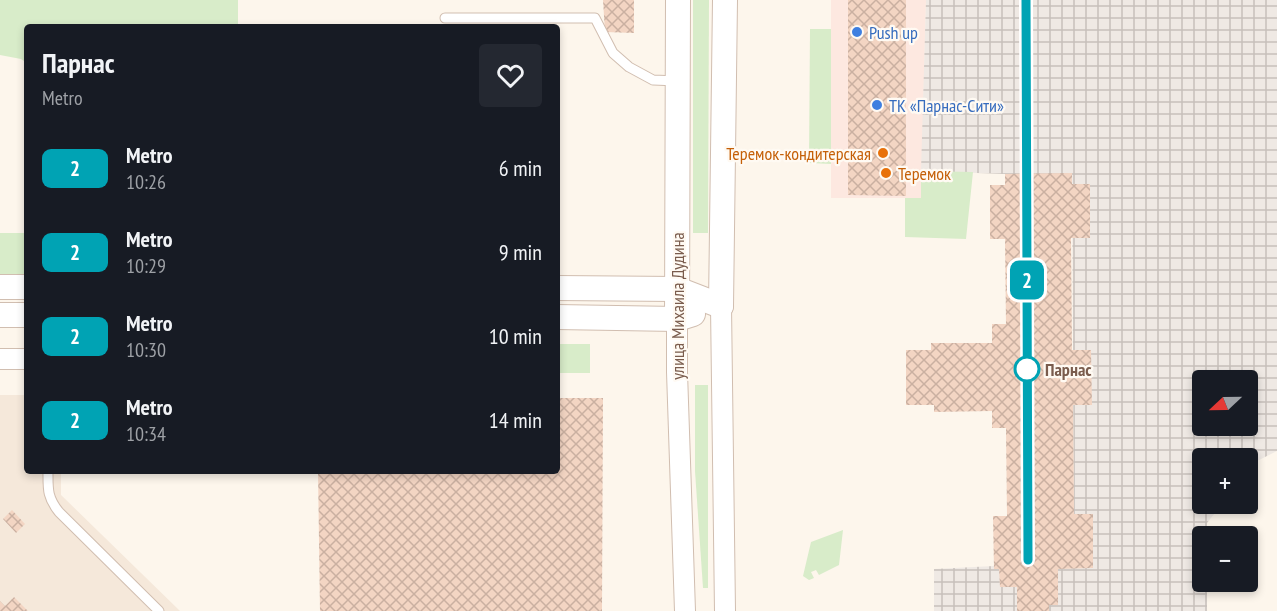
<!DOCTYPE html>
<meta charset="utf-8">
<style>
body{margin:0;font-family:"PT Sans Narrow",sans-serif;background:#242831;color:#f1f3f6;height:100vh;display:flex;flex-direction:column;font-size:22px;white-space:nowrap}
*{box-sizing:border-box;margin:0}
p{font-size:20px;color:#9ea1a6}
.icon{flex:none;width:33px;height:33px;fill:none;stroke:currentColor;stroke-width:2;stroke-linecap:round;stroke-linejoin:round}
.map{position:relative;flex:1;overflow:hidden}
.details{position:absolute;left:24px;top:24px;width:536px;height:450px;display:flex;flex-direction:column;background:#171b24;border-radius:6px;box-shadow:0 3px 9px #0003}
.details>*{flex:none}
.badge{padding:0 12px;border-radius:9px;font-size:21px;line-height:39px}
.needle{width:39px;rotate:248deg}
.buttons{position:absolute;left:1192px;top:370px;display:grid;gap:12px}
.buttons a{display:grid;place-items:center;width:66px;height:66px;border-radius:6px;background:#171b24;box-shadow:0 3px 9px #0003;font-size:30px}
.map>.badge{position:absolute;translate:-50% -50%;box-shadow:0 0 0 3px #fff}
.round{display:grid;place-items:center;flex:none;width:63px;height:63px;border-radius:6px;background:#242831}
.head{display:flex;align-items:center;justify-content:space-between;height:102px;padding:0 18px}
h1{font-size:28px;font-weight:800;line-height:45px}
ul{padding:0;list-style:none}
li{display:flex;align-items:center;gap:18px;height:84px;padding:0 18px}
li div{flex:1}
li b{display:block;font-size:22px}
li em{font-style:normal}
li .badge{min-width:66px;font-weight:700;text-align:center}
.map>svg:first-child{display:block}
</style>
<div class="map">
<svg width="1277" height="611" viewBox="0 0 1277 611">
<defs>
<pattern id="industrial-grid" width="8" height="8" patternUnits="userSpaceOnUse" patternTransform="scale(1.5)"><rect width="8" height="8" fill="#efe9e4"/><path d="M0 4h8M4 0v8" fill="none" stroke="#c7c0bb"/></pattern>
<pattern id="building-cross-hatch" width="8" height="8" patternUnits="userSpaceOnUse" patternTransform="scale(1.5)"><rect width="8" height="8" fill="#f3d5c3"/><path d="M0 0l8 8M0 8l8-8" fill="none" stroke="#cab0a1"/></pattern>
</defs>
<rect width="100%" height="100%" fill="#fdf6ec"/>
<path fill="#f5e8da" d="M0,395H27V471H61V495L180,611H0Z"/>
<path fill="#fde8e0" d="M831,0H926L921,198H831Z"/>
<path fill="url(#industrial-grid)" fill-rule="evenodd" d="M926,0H1277V451L1257,461L1248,473V459H1203V504H1222L1207,523V537H1203V582H1207V611H934V569L994,566L1074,565L1072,174H1005L921,171ZM1203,381H1248V426H1203Z"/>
<g fill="#d8ecc9">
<path d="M0,0H238V27H27V63L21,59L0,55Z"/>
<path d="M693,0H709L708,233H693Z"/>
<path d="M810,29H831V164L809,163Z"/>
<path d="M921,171L973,172L966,239L905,237V198H921Z"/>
<rect x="0" y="233" width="27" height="43"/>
<path d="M556,344H590V373H557Z"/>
<path d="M695,385H708V588H703L695,471Z"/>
<path d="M843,530L839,565L819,575L816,570L811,572L814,578L809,580L803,576L811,542Z"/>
</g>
<g fill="url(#building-cross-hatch)">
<path d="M603,0H634V33L605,32Z"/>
<path d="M848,0H906V196L848,195Z"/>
<path d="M1072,173V184H1090V238H1071L1072,350H1091L1092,405H1073L1074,514H1093V568L1058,569V605H1049V611H1017V587H1000L999,569H994L993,516H1007L1006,428H992V411L934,412V405H906V350H931V343H992V324H1006L1005,239H990V185H1005V174Z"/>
<path d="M556,398H603L602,611H320L318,471H556Z"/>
<path d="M12,510L25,524L16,533L3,519Z"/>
<path d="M14,597L28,611H0V601L5,606Z"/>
</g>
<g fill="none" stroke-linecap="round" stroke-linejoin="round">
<defs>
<g id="service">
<path d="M445,18H595L613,53L629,67L653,80L678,81"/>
<path d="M48,471C48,489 47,497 59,512L159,611"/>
</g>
<g id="minor">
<path d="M721,306L725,611"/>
<path d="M677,319V372L685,611"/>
<path d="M0,359H27"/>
</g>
<g id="tertiary">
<path d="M0,287H27"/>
<path d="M556,288L677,289L721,306"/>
<path d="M721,306L725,0"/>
<path d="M0,315H27"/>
<path d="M556,317L677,319L693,314"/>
<path d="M677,319L678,0"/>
</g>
</defs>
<use href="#service" stroke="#d1beb0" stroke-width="11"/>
<use href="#minor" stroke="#d1beb0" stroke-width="22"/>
<use href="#tertiary" stroke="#d1beb0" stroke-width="26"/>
<use href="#service" stroke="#fff" stroke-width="9"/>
<use href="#minor" stroke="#fff" stroke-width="20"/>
<use href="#tertiary" stroke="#fff" stroke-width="24"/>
</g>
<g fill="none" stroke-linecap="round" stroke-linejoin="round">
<defs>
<path id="line" d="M1026,0L1028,560"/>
</defs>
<use href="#line" stroke="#fff" stroke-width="14"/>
<use href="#line" stroke="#00a3b4" stroke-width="9"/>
</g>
<g fill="#3f7fe0" stroke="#fffaf3" stroke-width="2">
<circle cx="857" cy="32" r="6"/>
<circle cx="877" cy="105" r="6"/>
</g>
<g fill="#e8710a" stroke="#fffaf3" stroke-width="2">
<circle cx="883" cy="153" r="6"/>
<circle cx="886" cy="173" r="6"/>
</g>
<circle fill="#fff" stroke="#00a3b4" stroke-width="3" cx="1027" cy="369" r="12"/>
<g text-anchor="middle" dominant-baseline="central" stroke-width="4.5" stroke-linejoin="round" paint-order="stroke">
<g font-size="18" fill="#366cbe" stroke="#fffaf3" text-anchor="start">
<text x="869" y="32">Push up</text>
<text x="889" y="105">ТК «Парнас-Сити»</text>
</g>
<g font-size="18" fill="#c56008" stroke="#fffaf3" text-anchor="end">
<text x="871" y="153">Теремок-кондитерская</text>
<text x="898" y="173" text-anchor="start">Теремок</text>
</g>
<g font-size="18" fill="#7a5c4d" stroke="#fffaf3">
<text transform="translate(677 306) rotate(-90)">улица Михаила Дудина</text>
</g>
<g font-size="18" font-weight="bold" fill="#7a5c4d" stroke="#fffaf3" text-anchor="start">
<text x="1045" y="369">Парнас</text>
</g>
</g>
</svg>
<div class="buttons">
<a><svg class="needle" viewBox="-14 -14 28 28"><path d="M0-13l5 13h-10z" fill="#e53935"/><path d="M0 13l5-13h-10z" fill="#9ea1a6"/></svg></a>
<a>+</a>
<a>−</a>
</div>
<b class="badge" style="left:1027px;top:280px;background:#00a3b4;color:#fff">2</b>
<section class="details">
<div class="head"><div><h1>Парнас</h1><p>Metro</p></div><a class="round"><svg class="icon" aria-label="heart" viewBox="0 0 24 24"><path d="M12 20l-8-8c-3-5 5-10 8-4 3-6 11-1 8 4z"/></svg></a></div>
<ul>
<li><span class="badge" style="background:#00a3b4;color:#fff">2</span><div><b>Metro</b><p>10:26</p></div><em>6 min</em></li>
<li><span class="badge" style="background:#00a3b4;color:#fff">2</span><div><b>Metro</b><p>10:29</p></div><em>9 min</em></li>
<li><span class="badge" style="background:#00a3b4;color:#fff">2</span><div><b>Metro</b><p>10:30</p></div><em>10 min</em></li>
<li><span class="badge" style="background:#00a3b4;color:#fff">2</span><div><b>Metro</b><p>10:34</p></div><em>14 min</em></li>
</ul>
</section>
</div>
